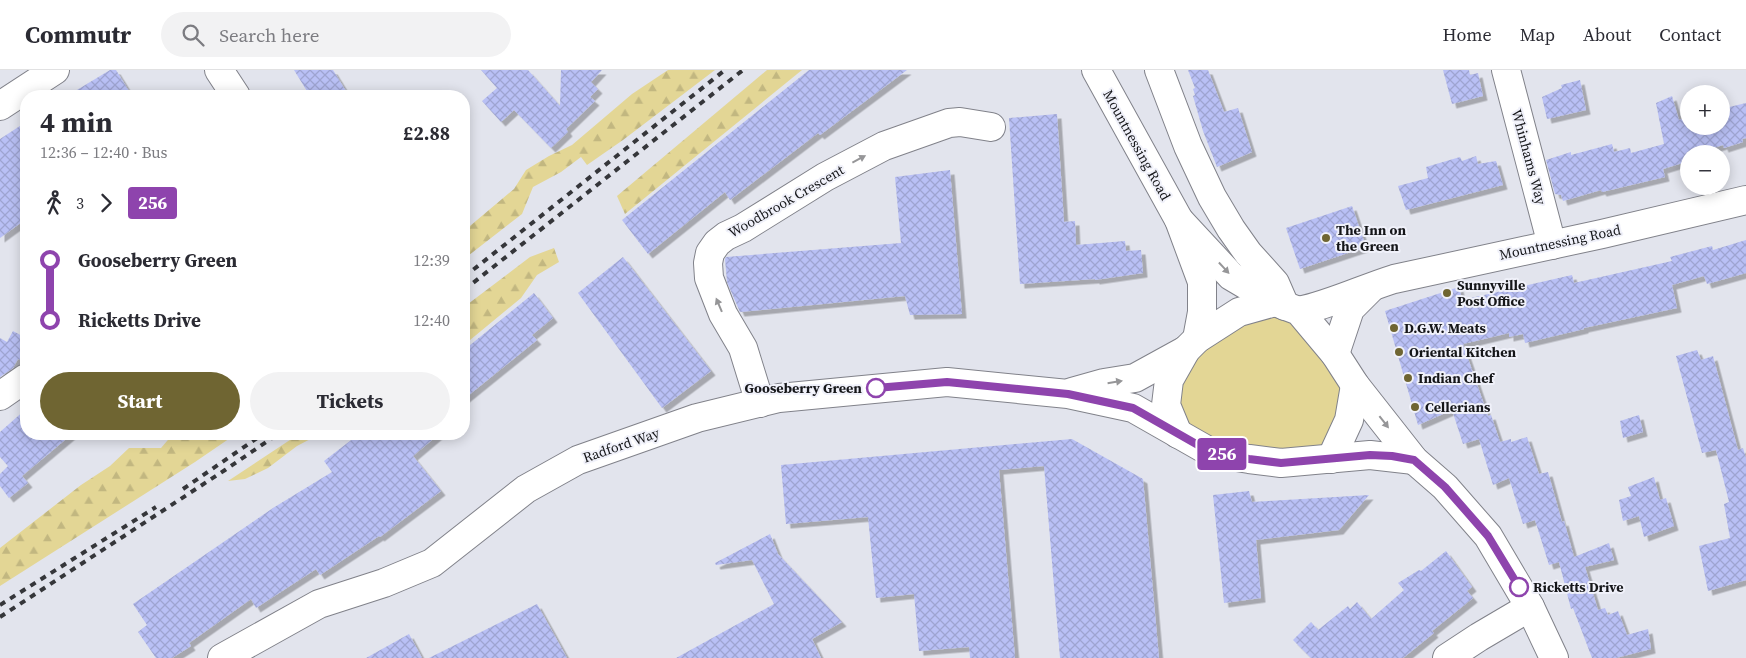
<!DOCTYPE html>
<meta charset="utf-8">
<style>
body{margin:0;font-family:"Source Serif 4",serif;background:#f2f2f3;color:#2b2b33;height:100vh;display:flex;flex-direction:column;font-size:19px;white-space:nowrap}
*{box-sizing:border-box;margin:0}
p{font-size:16px;color:#7c7c81}
.icon{flex:none;width:28px;height:28px;fill:none;stroke:currentColor;stroke-width:2;stroke-linecap:round;stroke-linejoin:round}
.map{position:relative;flex:1;overflow:hidden}
.sheet{position:absolute;left:20px;top:20px;width:450px;height:350px;display:flex;flex-direction:column;background:#fff;border-radius:20px;box-shadow:0 2px 12px #0003}
.sheet>*{flex:none}
.badge{padding:0 10px;border-radius:4px;font-size:18px;line-height:32px}
.buttons{position:absolute;left:1680px;top:15px;display:grid;gap:10px}
.buttons a{display:grid;place-items:center;width:50px;height:50px;border-radius:50%;background:#fff;box-shadow:0 2px 12px #0003;font-size:25px}
.map>.badge{position:absolute;translate:-50% -50%;box-shadow:0 0 0 2px #fff}
.legs{display:flex;align-items:center;gap:8px;height:55px;padding:0 20px;font-size:16px}
.legs p{margin-inline-start:auto}
.summary{display:flex;align-items:center;justify-content:space-between;height:85px;padding:0 20px}
h1{font-size:28px;font-weight:700;line-height:38px}
.button{display:flex;gap:10px;margin-top:auto;padding:10px 20px}
.button a{flex:1;height:58px;border-radius:30px;background:#6f6532;color:#fff;font-size:20px;font-weight:700;line-height:58px;text-align:center}
.button a+a{background:#f2f2f3;color:#2b2b33}
ul{padding:0 20px;list-style:none}
li{display:flex;align-items:center;gap:18px;height:60px;font-size:19px}
li i{display:grid;place-items:center;width:8px;height:100%;margin:0 6px;background:currentColor}
li i::after{content:'';width:12px;height:12px;margin:-6px;border:4px solid;border-radius:50%;background:#fff}
li p{margin-inline-start:auto}
li:first-child i{background:linear-gradient(#0000 50%,currentColor 0)}
li:last-child i{background:linear-gradient(currentColor 50%,#0000 0)}
header{display:flex;align-items:center;gap:30px;box-sizing:border-box;height:70px;padding:0 25px;background:#fff;border-bottom:1px solid #e1e1e2}
header strong{font-size:24px}
nav{display:flex;gap:28px;margin-inline-start:auto;font-size:18px}
.search{width:350px;height:45px;background:#f2f2f3;display:flex;align-items:center;gap:12px;box-sizing:border-box;padding:0 18px;border-radius:28px;color:#7c7c81;font-size:19px}
.map>svg:first-child{display:block}
</style>
<header>
<strong>Commutr</strong>
<div class="search"><svg class="icon" aria-label="search" viewBox="0 0 24 24"><circle cx="10" cy="10" r="6"/><path d="M15 15l6 6"/></svg>Search here</div>
<nav><a>Home</a><a>Map</a><a>About</a><a>Contact</a></nav>
</header>
<div class="map">
<svg width="1746" height="588" viewBox="0 0 1746 588">
<defs>
<pattern id="forest-firs" width="22" height="20" patternUnits="userSpaceOnUse" patternTransform="scale(1.25)"><rect width="22" height="20" fill="#e3d695"/><path d="M5 1l3.5 6h-7zM16 11l3.5 6h-7z" fill="#c2b780"/></pattern>
<pattern id="building-cross-hatch" width="8" height="8" patternUnits="userSpaceOnUse" patternTransform="scale(1.25)"><rect width="8" height="8" fill="#b9c0f5"/><path d="M0 0l8 8M0 8l8-8" fill="none" stroke="#9ea4d1"/></pattern>
<filter id="shadow"><feDropShadow dx="4.5" dy="4.5" stdDeviation="0" flood-color="#0004"/></filter>
</defs>
<rect width="100%" height="100%" fill="#e2e4ed"/>
<path fill="#e3d695" d="M1297,245L1350,316L1331,381L1285,383L1219,373L1185,357L1179,340L1181,314L1192,290L1241,246Z"/>
<g fill="url(#forest-firs)">
<path d="M668,0H715L623,70L587,95L581,87L561,102L533,117L522,144L464,189V161L514,119L526,100L549,86L572,75L632,24Z"/>
<path d="M767,0H802L625,144L617,126Z"/>
<path d="M554,178L559,192L537,205L521,228L464,275V237L530,187Z"/>
<path d="M173,364H236L195,392L0,516V478L81,415L110,396L129,378H161Z"/>
<path d="M299,364H320L297,376L268,398L245,409L228,411Z"/>
</g>
<g fill="url(#building-cross-hatch)" filter="url(#shadow)">
<path d="M110,0H116L132,26H67Z"/>
<path d="M294,0H333L349,26H310Z"/>
<path d="M481,0H528L560,36L561,0H602L591,12L598,19L590,27L595,31L566,59L568,62L551,78L514,40L501,52L482,31L497,18Z"/>
<path d="M809,0H907L820,65L818,63L730,130L725,122L648,184L622,150Z"/>
<path d="M1188,0H1208L1224,42L1238,38L1252,82L1217,97L1203,61L1193,26L1195,25L1193,19L1195,18Z"/>
<path d="M1443,0H1469L1470,5L1478,3L1483,26L1452,34Z"/>
<path d="M1580,10L1586,40L1547,49L1542,27L1562,18L1561,15Z"/>
<path d="M1672,26L1679,50L1689,47V56H1721V39L1746,33V68L1742,69L1743,72L1724,78L1723,75L1694,84H1689V91L1663,99L1665,107L1602,122L1601,120L1563,131L1561,125L1555,124L1546,90L1571,82V85L1612,74L1614,82L1630,78L1631,83L1664,74L1656,33Z"/>
<path d="M1057,44L1064,152L1075,151L1076,175L1125,171L1126,181L1141,180L1143,203L1095,210V209L1020,214L1009,48Z"/>
<path d="M26,52V149L0,168V69Z"/>
<path d="M1476,86L1478,94L1496,91L1503,115L1406,140L1398,116L1428,108L1426,97L1460,87L1462,91Z"/>
<path d="M950,100L962,244L910,245L905,226L740,242L727,212L725,189L726,187L901,173L895,107Z"/>
<path d="M1352,136L1366,177L1300,199L1286,158Z"/>
<path d="M1746,170V203L1707,214L1704,206L1672,215L1677,238L1584,258V259L1525,273L1523,264L1509,267V263L1463,274L1488,346L1491,345L1500,372L1511,369V372L1527,367L1539,404L1548,402L1562,452L1564,451L1574,487L1609,473L1614,490L1585,497L1598,540L1605,538L1608,545L1618,541L1627,565L1648,559L1651,579L1616,588H1592L1573,538L1571,539L1559,492L1549,495L1535,450L1523,454L1509,408L1493,415L1479,369L1463,374L1452,340L1418,355L1385,241L1459,217L1462,230L1572,205L1574,213L1672,191L1670,187L1712,176L1713,180Z"/>
<path d="M623,187L711,301L662,338L578,223Z"/>
<path d="M534,223L553,248L532,265L537,270L464,329V280Z"/>
<path d="M13,261L26,268V293L18,289L13,298L0,307V268L7,272Z"/>
<path d="M1697,280L1701,290L1713,286L1738,380L1743,378L1746,388V510L1708,521L1699,476L1730,468L1724,434L1729,432L1716,380L1702,383L1676,286Z"/>
<path d="M26,339V364H72L22,406L28,413L9,428L0,416V404L8,396L0,387V362Z"/>
<path d="M1639,345L1643,362L1623,368L1620,351Z"/>
<path d="M359,364H439L413,386L441,421L380,467L379,466L320,505L316,499L256,538L251,529L189,573L191,576L172,588H156L138,562L147,555L133,534L273,438L332,402L324,391Z"/>
<path d="M1072,369L1143,409L1159,588H1060L1044,396L999,400L1015,588H970L969,577L919,581L914,524L876,528L868,447L786,454L781,395Z"/>
<path d="M1654,407L1660,430L1666,428L1674,456L1644,467L1639,446L1623,451L1619,430L1631,426L1628,417Z"/>
<path d="M1249,421L1252,432L1369,425L1339,460L1256,470L1261,528L1224,533L1213,425Z"/>
<path d="M770,464L778,484L842,552L812,569L821,588H676L774,534L752,490L716,495L715,493Z"/>
<path d="M1446,481L1472,517L1467,521L1473,528L1432,561L1434,563L1403,588H1311L1293,570L1311,552L1318,560L1348,536L1350,539L1357,532L1371,549L1404,520L1398,513L1419,500L1421,501Z"/>
<path d="M537,534L567,588H429Z"/>
<path d="M409,564L422,588H366Z"/>
</g>
<g fill="none" stroke-linecap="round" stroke-linejoin="round">
<defs>
<g id="minor">
<path d="M219,0L236,26"/>
<path d="M1096,0L1179,150L1202,212V242L1197,269"/>
<path d="M1159,0L1188,76L1212,127L1231,159L1248,183L1275,213L1285,236"/>
<path d="M1506,0L1552,175"/>
<path d="M0,36L55,0"/>
<path d="M1179,150L1231,206L1275,232L1299,241L1335,284L1355,315L1414,390L1445,417L1488,466L1530,537L1554,588"/>
<path d="M1299,241C1332,234 1362,219 1394,209L1602,164L1746,130"/>
<path d="M1335,284L1350,239L1370,219"/>
<path d="M1072,322L1104,313L1135,308L1186,280"/>
<path d="M0,326L26,308"/>
<path d="M760,333L743,278L723,244L709,208L708,193L710,183L717,173L726,166L743,158L825,107L884,76L949,53L960,52L991,57"/>
<path d="M1178,364L1166,335L1169,310L1186,280L1197,269L1239,242L1275,232"/>
<path d="M1331,389L1349,350L1355,315"/>
<path d="M222,588L319,534L384,513L432,493L526,419L578,390L697,348L779,328L947,312L1068,324L1133,338L1212,383L1249,389L1281,393L1370,385L1414,390"/>
<path d="M1447,588L1479,567L1530,537"/>
</g>
</defs>
<use href="#minor" stroke="#81828a" stroke-width="30"/>
<use href="#minor" stroke="#fff" stroke-width="28"/>
<g stroke="#35363a" stroke-width="4" stroke-dasharray="6 6" stroke-linecap="butt">
<path d="M464,207L725,0"/>
<path d="M464,220L743,0"/>
<path d="M183,419L263,364"/>
<path d="M0,535L156,437"/>
<path d="M0,547L225,400L278,364"/>
</g>
</g>
<defs><path id="oneway-solid" d="M-6-.8H1V-3.2L6.5 0L1 3.2V.8H-6Z" transform="scale(1.25)"/></defs>
<g fill="#969698">
<use href="#oneway-solid" transform="translate(859 89) rotate(-28)"/>
<use href="#oneway-solid" transform="translate(1224 198) rotate(47)"/>
<use href="#oneway-solid" transform="translate(719 235) rotate(-113)"/>
<use href="#oneway-solid" transform="translate(1115 312) rotate(-9)"/>
<use href="#oneway-solid" transform="translate(1384 352) rotate(52)"/>
</g>
<g fill="none" stroke-linecap="round" stroke-linejoin="round">
<defs>
<path id="line-1" d="M876,318L947,312L1068,324L1133,338L1212,383L1249,389L1281,393L1370,385L1392,386L1414,390L1445,417L1488,466L1519,517"/>
</defs>
<use href="#line-1" stroke="#fff" stroke-width="11"/>
<use href="#line-1" stroke="#8e44ad" stroke-width="8"/>
</g>
<g fill="#6f6532" stroke="#f0f1fa" stroke-width="2">
<circle cx="1326" cy="168" r="5"/>
<circle cx="1447" cy="223" r="5"/>
<circle cx="1394" cy="258" r="5"/>
<circle cx="1399" cy="282" r="5"/>
<circle cx="1408" cy="308" r="5"/>
<circle cx="1415" cy="337" r="5"/>
</g>
<g fill="#fff" stroke="#8e44ad" stroke-width="2.5">
<circle cx="876" cy="318" r="9"/>
<circle cx="1519" cy="517" r="9"/>
</g>
<g text-anchor="middle" dominant-baseline="central" stroke-width="4" stroke-linejoin="round" paint-order="stroke">
<g font-size="14" fill="#151619" stroke="#f0f1fa">
<text transform="translate(1137 75) rotate(61)">Mountnessing Road</text>
<text transform="translate(1529 87) rotate(75)">Whinhams Way</text>
<text transform="translate(786 131) rotate(-30)">Woodbrook Crescent</text>
<text transform="translate(1560 172) rotate(-12)">Mountnessing Road</text>
<text transform="translate(621 375) rotate(-19)">Radford Way</text>
</g>
<g font-size="14" font-weight="bold" fill="#151619" stroke="#f0f1fa" text-anchor="start">
<text x="1336" y="160">The Inn on<tspan x="1336" dy="16">the Green</tspan></text>
<text x="1457" y="215">Sunnyville<tspan x="1457" dy="16">Post Office</tspan></text>
<text x="1404" y="258">D.G.W. Meats</text>
<text x="1409" y="282">Oriental Kitchen</text>
<text x="1418" y="308">Indian Chef</text>
<text x="1425" y="337">Cellerians</text>
</g>
<g font-size="14" font-weight="bold" fill="#151619" stroke="#f0f1fa" text-anchor="end">
<text x="862" y="318">Gooseberry Green</text>
<text x="1533" y="517" text-anchor="start">Ricketts Drive</text>
</g>
</g>
</svg>
<div class="buttons">
<a>+</a>
<a>−</a>
</div>
<b class="badge" style="left:1222px;top:384px;background:#8e44ad;color:#fff">256</b>
<section class="sheet">
<div class="summary"><div><h1>4 min</h1><p>12:36 – 12:40 · Bus</p></div><b>£2.88</b></div>
<div class="legs"><svg class="icon" aria-label="walk" viewBox="0 0 24 24"><circle cx="13" cy="4" r="2"/><path d="M13 8l-2 6 4 7M11 14l-3 7M7 12l3-4h3l4 4"/></svg>3<svg class="icon" aria-label="forward" viewBox="0 0 24 24"><path d="M9 5l7 7-7 7"/></svg><b class="badge" style="background:#8e44ad;color:#fff">256</b></div>
<ul>
<li><i style="color:#8e44ad"></i><b>Gooseberry Green</b><p>12:39</p></li>
<li><i style="color:#8e44ad"></i><b>Ricketts Drive</b><p>12:40</p></li>
</ul>
<div class="button"><a>Start</a><a>Tickets</a></div>
</section>
</div>
